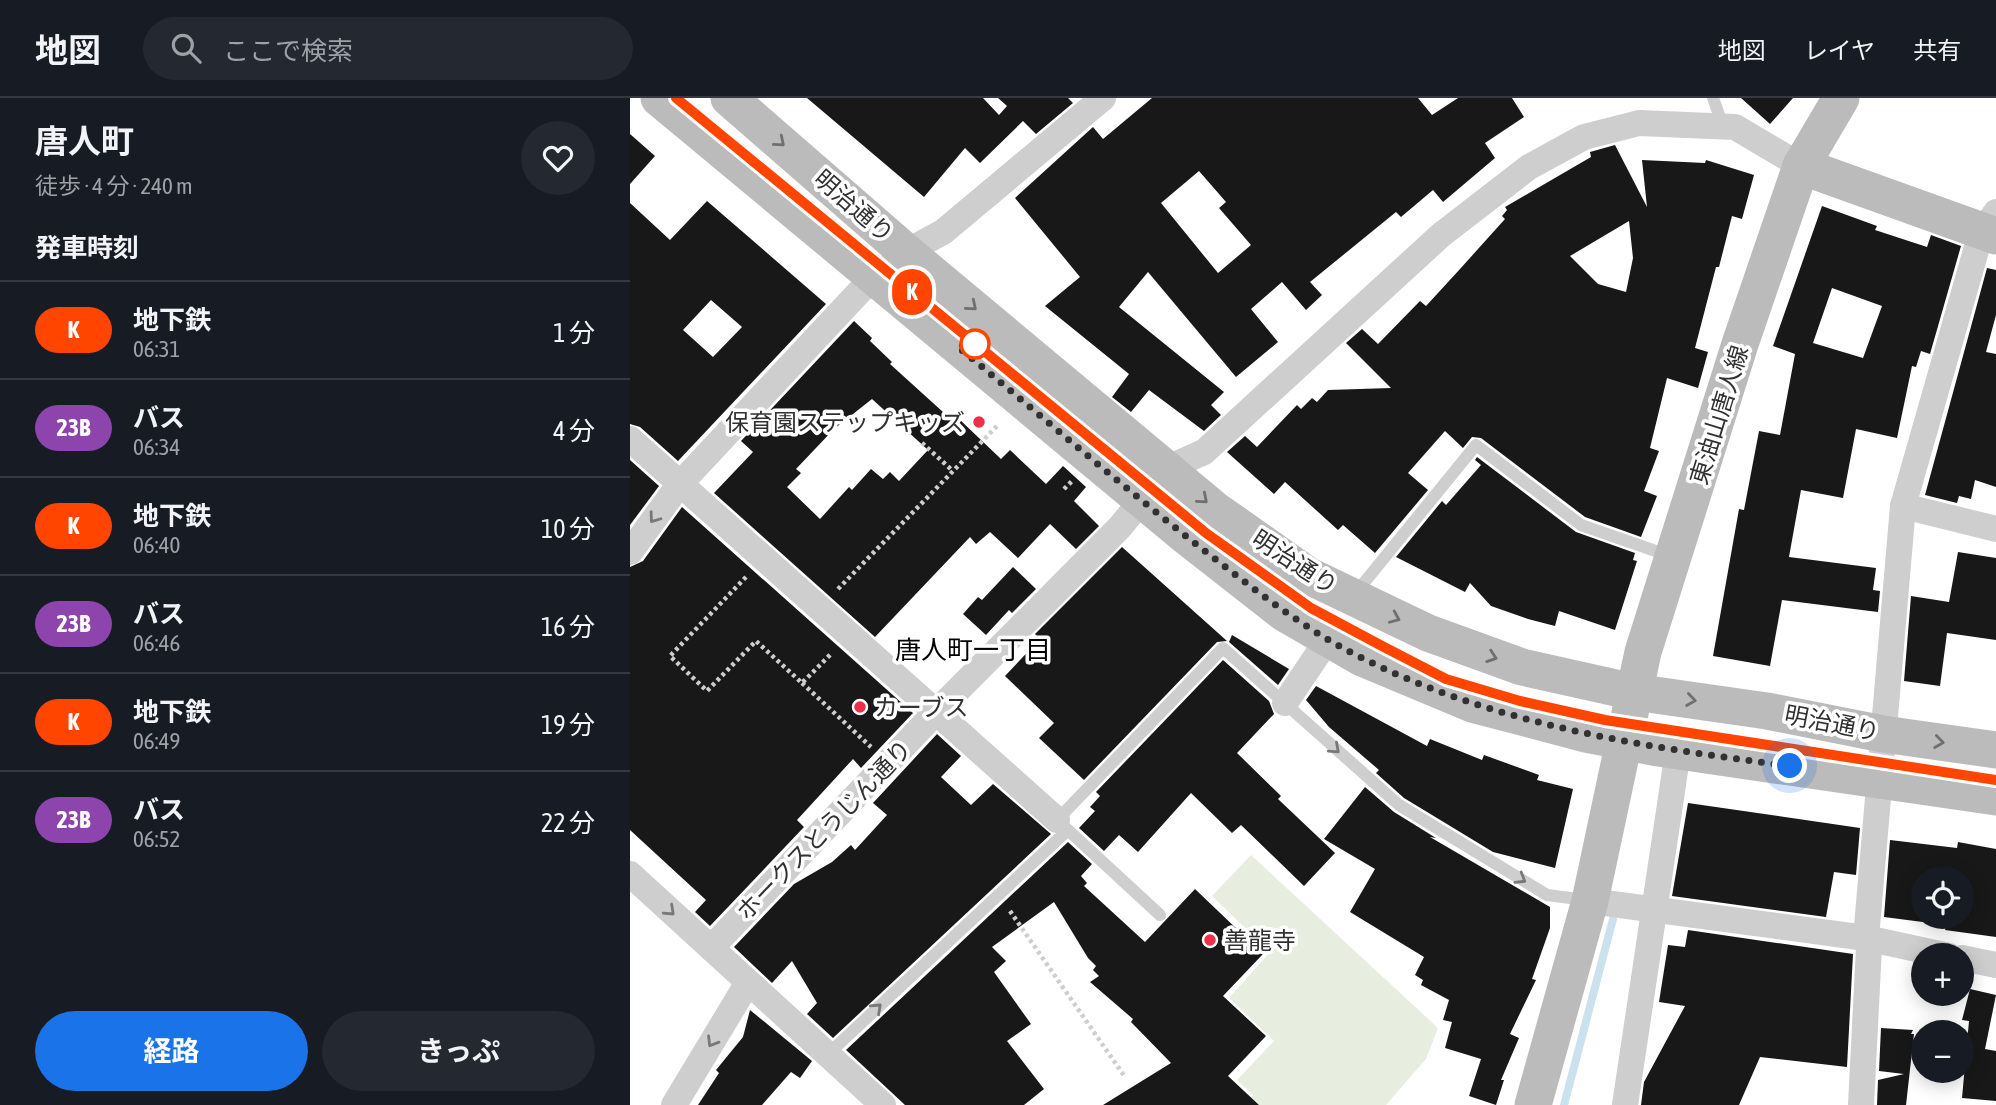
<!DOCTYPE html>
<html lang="ja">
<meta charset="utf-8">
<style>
body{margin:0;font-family:"Asap Condensed","Noto Sans JP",sans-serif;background:#242831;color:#f1f3f6;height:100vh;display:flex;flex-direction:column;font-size:26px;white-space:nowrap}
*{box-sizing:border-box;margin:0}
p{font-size:23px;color:#9ea1a6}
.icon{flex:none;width:38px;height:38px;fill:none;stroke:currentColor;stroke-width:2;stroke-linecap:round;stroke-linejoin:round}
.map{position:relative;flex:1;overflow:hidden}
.drawer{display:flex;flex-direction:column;background:#171b24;width:630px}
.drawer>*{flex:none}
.badge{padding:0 14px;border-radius:23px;font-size:24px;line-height:46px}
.fabs{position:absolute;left:1281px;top:768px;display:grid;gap:14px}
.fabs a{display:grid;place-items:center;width:63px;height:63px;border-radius:50%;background:#171b24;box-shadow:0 4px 18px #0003;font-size:35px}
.you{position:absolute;width:35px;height:35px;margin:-18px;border:5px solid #fff;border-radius:50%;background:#1a73e8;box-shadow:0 0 0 10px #1a73e833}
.map>.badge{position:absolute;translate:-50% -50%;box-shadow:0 0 0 4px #fff}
h2{padding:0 35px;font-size:26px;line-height:63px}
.round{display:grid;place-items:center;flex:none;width:74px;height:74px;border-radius:37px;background:#242831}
.head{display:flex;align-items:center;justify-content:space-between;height:119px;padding:0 35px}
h1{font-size:33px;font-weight:700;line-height:52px}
.primary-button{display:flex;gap:14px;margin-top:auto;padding:14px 35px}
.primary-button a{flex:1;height:80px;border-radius:42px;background:#1a73e8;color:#fff;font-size:28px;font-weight:700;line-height:80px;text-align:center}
.primary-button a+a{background:#242831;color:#f1f3f6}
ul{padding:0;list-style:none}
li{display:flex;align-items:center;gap:21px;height:98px;padding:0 35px;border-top:2px solid #363941}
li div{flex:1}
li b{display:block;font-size:26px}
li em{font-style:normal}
li .badge{min-width:77px;font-weight:700;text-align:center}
header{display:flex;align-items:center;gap:42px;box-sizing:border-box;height:98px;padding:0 35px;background:#171b24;border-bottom:2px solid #363941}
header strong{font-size:33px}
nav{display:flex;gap:38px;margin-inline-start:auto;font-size:24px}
.search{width:490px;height:63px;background:#242831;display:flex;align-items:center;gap:18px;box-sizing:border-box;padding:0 24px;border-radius:38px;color:#9ea1a6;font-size:26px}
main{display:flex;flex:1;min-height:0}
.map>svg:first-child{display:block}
</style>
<header>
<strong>地図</strong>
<div class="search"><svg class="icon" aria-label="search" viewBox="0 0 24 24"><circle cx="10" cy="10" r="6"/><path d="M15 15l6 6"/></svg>ここで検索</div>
<nav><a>地図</a><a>レイヤ</a><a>共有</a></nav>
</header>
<main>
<section class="drawer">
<div class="head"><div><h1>唐人町</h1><p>徒歩 · 4 分 · 240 m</p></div><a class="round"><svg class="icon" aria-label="heart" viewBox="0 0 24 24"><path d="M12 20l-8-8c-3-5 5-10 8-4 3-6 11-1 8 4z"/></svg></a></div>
<h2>発車時刻</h2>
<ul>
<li><span class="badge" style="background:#ff4500;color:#fff">K</span><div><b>地下鉄</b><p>06:31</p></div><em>1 分</em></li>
<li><span class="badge" style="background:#8e44ad;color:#fff">23B</span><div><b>バス</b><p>06:34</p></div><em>4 分</em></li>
<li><span class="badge" style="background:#ff4500;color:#fff">K</span><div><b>地下鉄</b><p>06:40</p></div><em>10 分</em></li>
<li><span class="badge" style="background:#8e44ad;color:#fff">23B</span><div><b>バス</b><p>06:46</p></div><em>16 分</em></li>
<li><span class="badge" style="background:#ff4500;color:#fff">K</span><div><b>地下鉄</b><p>06:49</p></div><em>19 分</em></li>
<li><span class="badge" style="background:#8e44ad;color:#fff">23B</span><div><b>バス</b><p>06:52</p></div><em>22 分</em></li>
</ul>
<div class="primary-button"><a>経路</a><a>きっぷ</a></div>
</section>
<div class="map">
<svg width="1366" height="1007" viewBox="0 0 1366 1007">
<rect width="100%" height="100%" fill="#fff"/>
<path fill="#e8eedf" d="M621,757L808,930L796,961L756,1007H614L623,997L607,982L644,943L599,900L640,854L582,798Z"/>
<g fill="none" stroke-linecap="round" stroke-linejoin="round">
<path stroke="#cbe2ee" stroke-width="8" d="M934,1007L983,821"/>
</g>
<g fill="#181818" fill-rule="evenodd">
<path d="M177,0H353L369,17L377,8L368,0H438L443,5L406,36L393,23L350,65L335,50L294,99Z"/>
<path d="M522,0H788L802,17L828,0H882L894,19L855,45L865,60L813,104L803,92L771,119L766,114L680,184L692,197L676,212L652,184L621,211L648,244L606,279L518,174L489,209L594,294L581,307L591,317L574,333L519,292L501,314L482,299L499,276L415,208L450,179L385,100L463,29L473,41ZM569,73L596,104L589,110L621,147L588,175L531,105Z"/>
<path d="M1111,0H1163L1140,26Z"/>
<path d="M0,36L25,58L0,86Z"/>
<path d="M985,47L1017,109L1012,62L1075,65L1076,62L1124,77L1112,121L1102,118L1089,169H1086L1065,250L1078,254L1068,290L1037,280L1020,350L1029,353L1014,393L1027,398L1011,439L955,419L851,340L842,339L833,350L815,333L778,375L798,392L745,455L713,427L708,432L655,384L644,396L597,354L615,338L627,349L667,307L671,311L682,300L687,304L698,292L761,290L716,245L732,231L748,246L790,203L796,208L830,171L875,121L872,118L877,112L875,109L961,59L960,54ZM999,123L1003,160L996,194L968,186L940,158Z"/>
<path d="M77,103L196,206L48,363L10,329L0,326V105L40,142ZM81,202L112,229L83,259L53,232Z"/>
<path d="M1192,108L1247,128L1245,132L1297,149L1301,137L1331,148L1300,256L1291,253L1286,269L1282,268L1267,340L1226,331L1213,400L1171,392L1159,459L1246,470L1243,492L1250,493L1248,514L1152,502L1140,568L1083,558L1109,411L1114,412L1129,333L1150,337L1165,256L1143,248ZM1202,190L1252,208L1233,260L1183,245Z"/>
<path d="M1357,170L1366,172V217L1356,254L1366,256V389L1345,382L1341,401L1329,398L1327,405L1295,397Z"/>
<path d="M224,223L242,240L240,243L262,264L260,266L324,324L328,320L371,361L380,352L416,386L433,368L456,389L444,403L469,428L446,451L420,426L388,460L360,434L346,446L340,439L245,539L84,395L123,354L111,343ZM242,301L298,352L269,383L260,374L253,381L241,371L222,392L219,389L190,421L157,389L171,375L166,371L204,331Z"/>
<path d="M847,359L946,434L1005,455L1003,462L1007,463L985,532L929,513L925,528L898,521L861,508L840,485L835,494L766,459L812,403L816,407L851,367L845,362Z"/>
<path d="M0,362L29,388L0,427Z"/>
<path d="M52,409L283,615L231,670L223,661L167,722L174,729L80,828L65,814L76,802L0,732V469L13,463Z"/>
<path d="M492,449L597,543L587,544L454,682L409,640L424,625L375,578L410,541L405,536Z"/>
<path d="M1328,454L1366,460V542L1317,535L1310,588L1274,583L1281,498L1319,504Z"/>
<path d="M383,469L406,491L382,515L379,512L356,537L333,516L348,499L352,502Z"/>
<path d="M602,537L659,571L648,587L599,544Z"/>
<path d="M593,562L639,603L644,616L607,655L651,698L648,701L705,755L674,788L611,727L602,735L561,695L508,754L489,737L474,753L449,730L465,713L460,709L470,698L466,694Z"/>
<path d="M686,588L797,648L800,641L852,662L854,657L909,677L907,682L943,691L925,770L863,754L774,700L746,675L749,672L699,629L676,602Z"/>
<path d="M307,636L331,658L311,679L341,707L363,686L421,736L203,940L177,916L187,905L162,863L142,885L104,849L164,786L202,764L221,747L225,752L257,717L243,705Z"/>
<path d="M735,689L764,714L806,740L800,739L920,809V830L902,881L906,882L880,936L889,940L871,982H874L866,1007L839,998L851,961L815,950L822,924L813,922L819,902L791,887L793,882L785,877L794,859L720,814L745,771L694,741Z"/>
<path d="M1058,705L1230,730L1226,777L1204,774L1196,819L1042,798Z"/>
<path d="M1260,742L1327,750L1328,744L1366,751V839L1315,832L1316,827L1254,819ZM1293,780H1332V819H1293Z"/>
<path d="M438,744L462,766L451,778L457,785L454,788L515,844L565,791L633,856L593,898L636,938L598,978L629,1007H473L541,965L501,924L503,921L460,884L469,878L463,872L466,868L458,860L424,804L362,849L376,863L364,874L401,926L377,943L414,991L394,1007H275L216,952Z"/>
<path d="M1058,832L1223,856L1217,969L1130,959L1109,1007H1011L1014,984L1055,908L1029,904L1038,847L1055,849Z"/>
<path d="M1340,891L1366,897L1355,951L1366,953V1003L1332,1000L1339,923L1332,922Z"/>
<path d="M120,912L182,963L170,980L161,974L132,1007H68L89,975L86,972L113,939Z"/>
<path d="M1251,930L1283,932L1281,936H1284L1276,1007H1247L1248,982L1274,976L1249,973Z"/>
</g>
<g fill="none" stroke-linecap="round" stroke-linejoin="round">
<g stroke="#cecece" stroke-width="4.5" stroke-dasharray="3.5 3.5" stroke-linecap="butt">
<path d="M292,345L323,373"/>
<path d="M434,391L442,383"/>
<path d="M116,479L40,558L77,593L126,543L172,585L201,556"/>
<path d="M208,491L369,326"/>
<path d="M172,585L241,649"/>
<path d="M380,813L495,979"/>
</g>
<g stroke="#cecece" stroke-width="12">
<path d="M1083,0L1093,28"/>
<path d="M724,497L846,347L951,427L1040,458"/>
<path d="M438,732L530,817"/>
<path d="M197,957L438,732L427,722L593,550L769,707L917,797L956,802"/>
</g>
<g stroke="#cecece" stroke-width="26">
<path d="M0,341L427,722"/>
<path d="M1273,408L1366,431"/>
<path d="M0,454L49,387L231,192L276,154L313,134L473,0"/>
<path d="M655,605L698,541"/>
<path d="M0,776L253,1007"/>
<path d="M960,803L1236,840L1319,858"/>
<path d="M81,850L307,613L490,429L538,370L574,354L811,137L899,69L954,39L1009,25L1105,29L1171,68"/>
<path d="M1332,860L1366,867"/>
<path d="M44,1007L117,886"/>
<path d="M995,1007L1048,653"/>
<path d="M1231,1007L1239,849L1236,840L1273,408L1351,135L1366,114"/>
</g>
<g stroke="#bbb" stroke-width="37">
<path d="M29,0L557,439L654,515L732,560L842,606L956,636L1028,650L1366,699"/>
<path d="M99,0L276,154L584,411L679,478L798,535L892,569L1004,594L1137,613L1253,636L1366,652"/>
<path d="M1171,68L1366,138"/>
<path d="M903,1007L960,803L1013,554L1110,246L1171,68L1211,0"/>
</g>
</g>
<defs><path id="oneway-chevron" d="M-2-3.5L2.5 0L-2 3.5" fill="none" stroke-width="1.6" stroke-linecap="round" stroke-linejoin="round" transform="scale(1.75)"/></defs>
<g stroke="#6f6f6f">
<use href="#oneway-chevron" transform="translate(150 44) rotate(40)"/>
<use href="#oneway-chevron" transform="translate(342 208) rotate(40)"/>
<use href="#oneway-chevron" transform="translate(573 401) rotate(41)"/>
<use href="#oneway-chevron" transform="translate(765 520) rotate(23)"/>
<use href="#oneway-chevron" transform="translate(862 559) rotate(19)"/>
<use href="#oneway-chevron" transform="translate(1061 602) rotate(8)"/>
<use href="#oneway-chevron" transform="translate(1309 644) rotate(8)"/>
</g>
<g stroke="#787878">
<use href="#oneway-chevron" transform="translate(24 420) rotate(126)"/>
<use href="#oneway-chevron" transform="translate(705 651) rotate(42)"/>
<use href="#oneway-chevron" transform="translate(891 781) rotate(31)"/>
<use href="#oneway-chevron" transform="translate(40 813) rotate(43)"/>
<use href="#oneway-chevron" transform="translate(247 910) rotate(-43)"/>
<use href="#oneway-chevron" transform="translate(82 944) rotate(121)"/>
</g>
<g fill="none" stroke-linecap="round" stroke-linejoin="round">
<defs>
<path id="line" d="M46,0L576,435L681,510L752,548L816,581L890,603L975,622L1366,682"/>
</defs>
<use href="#line" stroke="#fff" stroke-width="16"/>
<use href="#line" stroke="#ff4500" stroke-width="10"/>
<path stroke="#313131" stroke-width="7" stroke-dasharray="0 12.6" d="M345,246L327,248C408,315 488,385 571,450C623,490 673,531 732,560C866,627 1013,649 1160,668"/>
</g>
<circle fill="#fff" stroke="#ff4500" stroke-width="3.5" cx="345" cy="246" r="14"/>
<g fill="#eb3047" stroke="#fff" stroke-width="2.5">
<circle cx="349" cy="324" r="7"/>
<circle cx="230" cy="609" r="7"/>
<circle cx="580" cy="842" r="7"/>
</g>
<g text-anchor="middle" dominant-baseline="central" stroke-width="7" stroke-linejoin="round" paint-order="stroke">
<g font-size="24" fill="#313131" stroke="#fff">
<text transform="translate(224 108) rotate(41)">明治通り</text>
<text transform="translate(1089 317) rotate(-73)">東油山唐人線</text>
<text transform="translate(665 464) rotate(33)">明治通り</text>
<text transform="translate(1202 625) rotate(11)">明治通り</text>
<text transform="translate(194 732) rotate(-46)">ホークスとうじん通り</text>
</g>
<g font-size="24" fill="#313131" stroke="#fff" text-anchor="start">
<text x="335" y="324" text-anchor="end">保育園ステップキッズ</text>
<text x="244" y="609">カーブス</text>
<text x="594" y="842">善龍寺</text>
</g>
<g font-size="26" fill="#000" stroke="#fff">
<text x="343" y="552">唐人町一丁目</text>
</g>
</g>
</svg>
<div class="fabs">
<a><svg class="icon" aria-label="locate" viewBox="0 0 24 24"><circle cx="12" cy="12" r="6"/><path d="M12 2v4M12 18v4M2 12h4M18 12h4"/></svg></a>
<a>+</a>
<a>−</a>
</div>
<div class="you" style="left:1160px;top:668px"></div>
<b class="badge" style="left:282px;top:194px;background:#ff4500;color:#fff">K</b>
</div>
</main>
